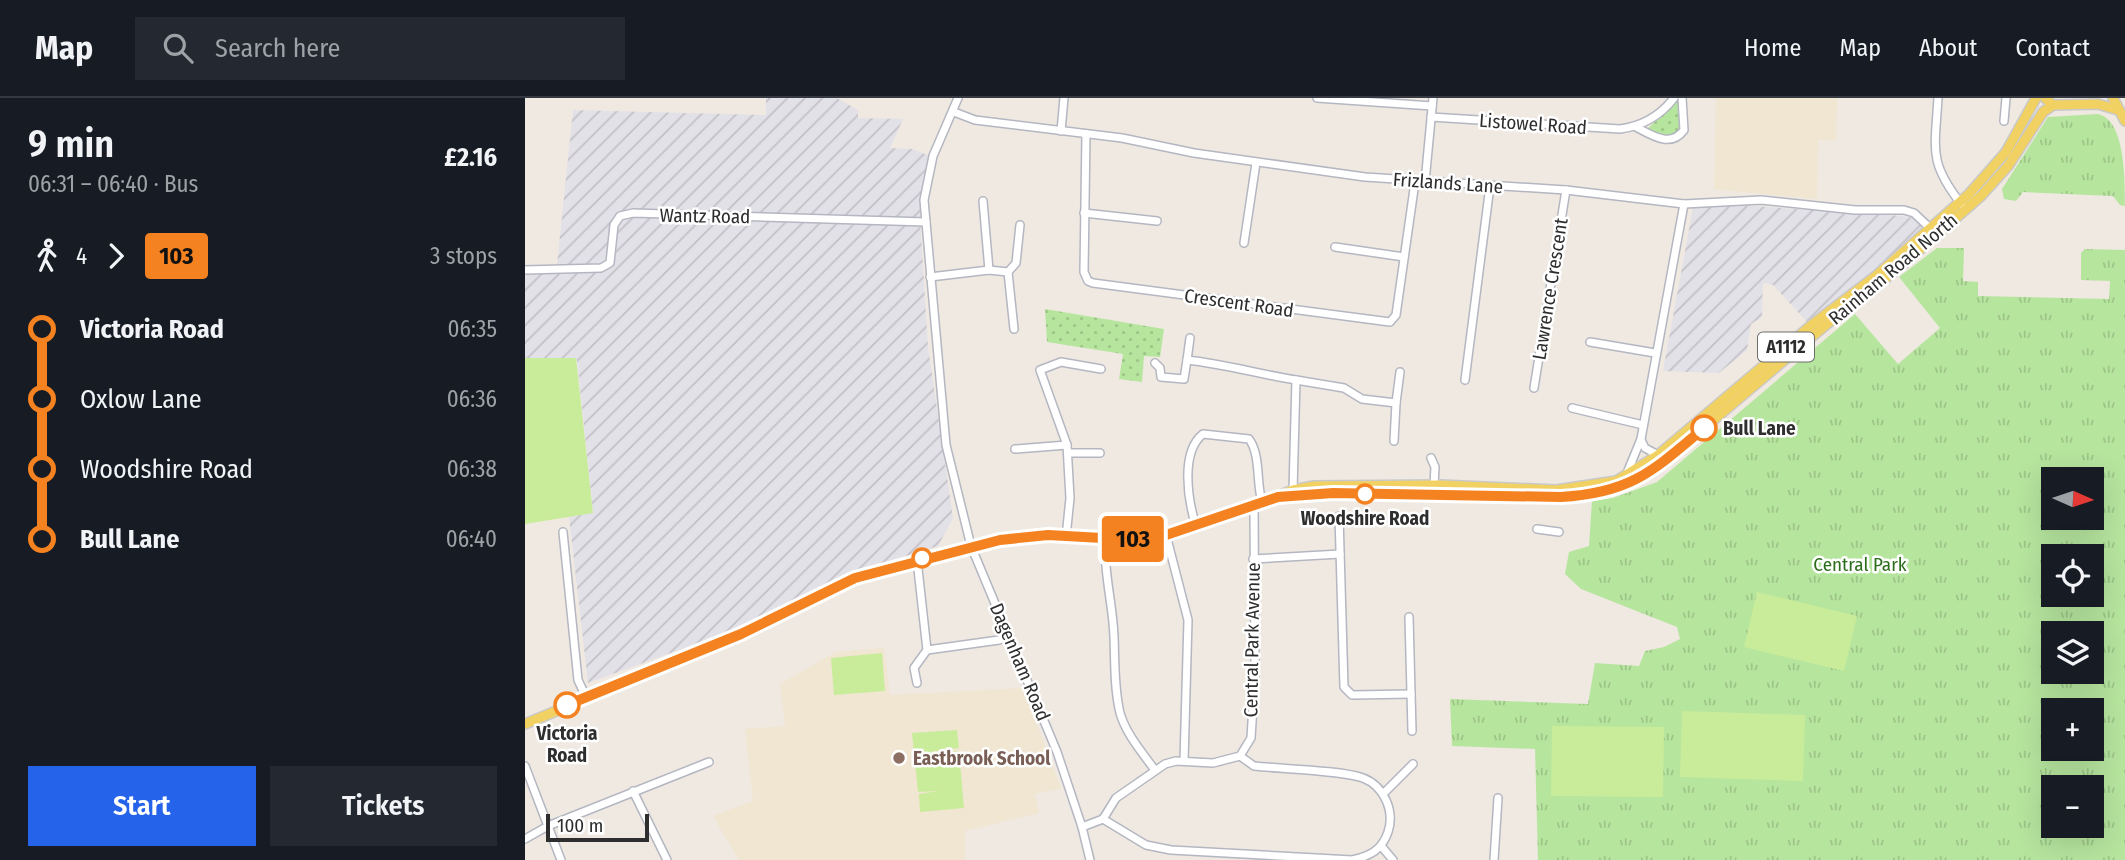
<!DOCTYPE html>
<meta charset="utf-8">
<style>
body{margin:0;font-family:"Fira Sans Condensed",sans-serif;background:#242831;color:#f1f3f6;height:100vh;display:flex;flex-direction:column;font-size:26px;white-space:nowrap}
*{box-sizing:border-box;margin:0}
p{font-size:23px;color:#9ea1a6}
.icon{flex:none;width:38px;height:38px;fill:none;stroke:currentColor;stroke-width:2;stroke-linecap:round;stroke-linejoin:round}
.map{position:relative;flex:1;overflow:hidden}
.sheet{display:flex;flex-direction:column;background:#171b24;width:525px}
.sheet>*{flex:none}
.badge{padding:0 14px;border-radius:5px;font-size:24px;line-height:46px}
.needle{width:46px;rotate:93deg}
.controls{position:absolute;left:1516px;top:369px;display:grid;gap:14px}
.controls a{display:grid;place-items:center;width:63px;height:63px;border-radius:0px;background:#171b24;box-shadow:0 7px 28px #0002;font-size:35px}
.scale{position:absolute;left:21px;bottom:18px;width:103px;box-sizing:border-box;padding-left:7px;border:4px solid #2e2e2e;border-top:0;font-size:19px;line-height:24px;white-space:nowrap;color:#2e2e2e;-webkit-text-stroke:5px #fff;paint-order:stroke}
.map>.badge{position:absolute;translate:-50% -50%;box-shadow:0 0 0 4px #fff}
.legs{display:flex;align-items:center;gap:10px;height:77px;padding:0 28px;font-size:23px}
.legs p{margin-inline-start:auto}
.overview{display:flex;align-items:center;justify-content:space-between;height:119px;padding:0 28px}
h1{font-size:38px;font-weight:600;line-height:52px}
.cta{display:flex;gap:14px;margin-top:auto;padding:14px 28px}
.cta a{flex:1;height:80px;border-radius:0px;background:#2563eb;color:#fff;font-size:28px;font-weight:600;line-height:80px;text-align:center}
.cta a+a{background:#242831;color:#f1f3f6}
ul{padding:0 28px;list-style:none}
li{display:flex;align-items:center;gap:24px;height:70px;font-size:26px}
li i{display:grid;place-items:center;width:10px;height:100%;margin:0 9px;background:currentColor}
li i::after{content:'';width:18px;height:18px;margin:-9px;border:5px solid;border-radius:50%;background:#171b24}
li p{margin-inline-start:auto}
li:first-child i{background:linear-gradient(#0000 50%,currentColor 0)}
li:last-child i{background:linear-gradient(currentColor 50%,#0000 0)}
header{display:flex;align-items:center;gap:42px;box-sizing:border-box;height:98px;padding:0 35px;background:#171b24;border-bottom:2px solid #363941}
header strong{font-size:33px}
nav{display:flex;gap:38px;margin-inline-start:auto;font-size:24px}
.search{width:490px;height:63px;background:#242831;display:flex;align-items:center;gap:18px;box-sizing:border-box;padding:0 24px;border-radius:0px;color:#9ea1a6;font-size:26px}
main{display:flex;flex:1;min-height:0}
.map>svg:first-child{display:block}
</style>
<header>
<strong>Map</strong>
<div class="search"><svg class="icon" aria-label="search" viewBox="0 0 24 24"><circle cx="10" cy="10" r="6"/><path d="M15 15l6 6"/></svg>Search here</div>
<nav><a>Home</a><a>Map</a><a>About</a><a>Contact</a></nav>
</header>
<main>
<section class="sheet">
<div class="overview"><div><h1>9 min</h1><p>06:31 – 06:40 · Bus</p></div><b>£2.16</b></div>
<div class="legs"><svg class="icon" aria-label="walk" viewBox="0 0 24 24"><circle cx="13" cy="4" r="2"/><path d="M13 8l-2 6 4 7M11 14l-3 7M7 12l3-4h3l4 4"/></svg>4<svg class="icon" aria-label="forward" viewBox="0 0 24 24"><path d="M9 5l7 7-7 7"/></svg><b class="badge" style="background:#f58220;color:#111">103</b><p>3 stops</p></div>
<ul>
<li><i style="color:#f58220"></i><b>Victoria Road</b><p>06:35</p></li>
<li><i style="color:#f58220"></i><span>Oxlow Lane</span><p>06:36</p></li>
<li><i style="color:#f58220"></i><span>Woodshire Road</span><p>06:38</p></li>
<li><i style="color:#f58220"></i><b>Bull Lane</b><p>06:40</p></li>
</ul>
<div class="cta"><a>Start</a><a>Tickets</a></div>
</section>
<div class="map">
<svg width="1600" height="762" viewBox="0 0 1600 762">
<defs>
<pattern id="industrial-furrows" width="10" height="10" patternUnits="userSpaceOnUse" patternTransform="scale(1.75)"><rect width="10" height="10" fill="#e3e1e8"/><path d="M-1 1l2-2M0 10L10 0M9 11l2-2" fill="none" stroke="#c3c1c7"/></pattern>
<pattern id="grass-dots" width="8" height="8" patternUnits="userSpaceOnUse" patternTransform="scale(1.75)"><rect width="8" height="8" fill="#b6e59e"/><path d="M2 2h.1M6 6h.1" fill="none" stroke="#9dc588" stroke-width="1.8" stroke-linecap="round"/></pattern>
<pattern id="park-tufts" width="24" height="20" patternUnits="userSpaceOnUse" patternTransform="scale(1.75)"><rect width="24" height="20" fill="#b6e59e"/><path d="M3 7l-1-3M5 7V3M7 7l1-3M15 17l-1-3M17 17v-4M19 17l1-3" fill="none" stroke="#9dc588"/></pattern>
</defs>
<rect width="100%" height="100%" fill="#efe9e1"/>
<g fill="url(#industrial-furrows)">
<path d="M241,0H312L333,12V20L378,21L365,50L387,51L405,58L395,121L403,249L428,420L413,448L320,477L203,534L63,585L44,419L68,414L52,262L0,261V171L32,167L48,12L241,17Z"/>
<path d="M1169,104L1377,118L1395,121L1400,132L1380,145L1286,228L1248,187L1238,185L1237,219L1226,226L1222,252L1194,275L1138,273Z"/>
</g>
<g fill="#f0e6d1">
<path d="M1191,0H1312L1311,42H1293L1292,101L1189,91Z"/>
<path d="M359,550L365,597L498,590L536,690L510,696L514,715L440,733V762H214L188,718L228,703L220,631L260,628L255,586L311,554Z"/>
</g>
<g fill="url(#grass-dots)">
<path d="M1154,2L1156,33L1143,40L1121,32Z"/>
<path d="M520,211L639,231L635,259L619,258L617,284L594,281L598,256L522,244Z"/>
</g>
<g fill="url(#park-tufts)" fill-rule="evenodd">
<path d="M1573,16C1600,22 1600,80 1600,108L1595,107L1588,98L1498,94L1491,103L1479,101L1477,91L1523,19Z"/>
<path d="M1412,150H1439L1438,183L1453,184V198L1584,201L1585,183L1556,182V155L1560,151L1600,152V762H1013L1010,651L927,648L925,601L1063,606L1070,565L1114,568L1120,553L1139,549L1155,541L1152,529L1056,491L1040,476L1044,454L1064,448L1067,403L1088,400L1132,384L1330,216L1373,266L1415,230L1374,179ZM1528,382H1566V420H1528ZM1528,458H1566V497H1528ZM1528,536H1566V574H1528ZM1528,612H1566V651H1528ZM1528,690H1566V728H1528Z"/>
</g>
<g fill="#c9ec9a">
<path d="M0,260H51L68,415L0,426Z"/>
<path d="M1232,494L1332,518L1319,573L1219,549Z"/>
<path d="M357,555L360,593L309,597L306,560Z"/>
<path d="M1157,613L1280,617L1278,683L1155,679Z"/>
<path d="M1027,628L1139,629L1138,699L1026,698Z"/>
<path d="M432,632L434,650L397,655L434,653L439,710L395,714L394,696L413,693L393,694L387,635Z"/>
</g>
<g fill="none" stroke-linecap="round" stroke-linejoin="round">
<defs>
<g id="minor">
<path d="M433,0L408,58L399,102L421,347L446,448L532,654L557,729L565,762"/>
<path d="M792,0L907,8"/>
<path d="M1413,0C1410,52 1403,64 1437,107"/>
<path d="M429,14L450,22L597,40L669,55L840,79L1041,92L1159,106L1236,102L1330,112H1379L1389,115L1407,132"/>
<path d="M906,19L1095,31C1118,28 1135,18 1149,0"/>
<path d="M1479,23L1481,0"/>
<path d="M1111,29C1128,38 1146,50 1159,32L1157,0"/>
<path d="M536,33L539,0"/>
<path d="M561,36L559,174L563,183L568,185L865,224L871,217L890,84"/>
<path d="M900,84L908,0"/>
<path d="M458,103L464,172"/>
<path d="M559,115L632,123"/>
<path d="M719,145L731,65"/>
<path d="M810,149L879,159"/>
<path d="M0,172L76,170L85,165L89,127L95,118L108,115L401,124"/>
<path d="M483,174L489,231"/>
<path d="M483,174L491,165L495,127"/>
<path d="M405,179L464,172L483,174"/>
<path d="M1065,244L1130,255"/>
<path d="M662,262L665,240"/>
<path d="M630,265L635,270L636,279L659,281L662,262C700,266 733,276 771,282L768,392"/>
<path d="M771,282L819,290L837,301L871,305L875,274"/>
<path d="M940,282L965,88"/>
<path d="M1009,290L1041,92"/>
<path d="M1047,310L1118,327"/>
<path d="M1116,342L1120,350L1133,357"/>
<path d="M869,343L871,305"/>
<path d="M490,351L542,347"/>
<path d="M543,355H575"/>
<path d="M906,360L910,369L909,387"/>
<path d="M1102,375L1116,341L1159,106"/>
<path d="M814,418L819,589L827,597L886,596"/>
<path d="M671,428C663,403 655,354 678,336L724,341C736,357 731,385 737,404"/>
<path d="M1012,431L1034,434"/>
<path d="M38,434L53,582L61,599"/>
<path d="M641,437L663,522L659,663"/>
<path d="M541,439L545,400L542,347L515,272L536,264L576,271"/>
<path d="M581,441C578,474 588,506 589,539C590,564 589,590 595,615C601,636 617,654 629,671"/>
<path d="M728,461L815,456"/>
<path d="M392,462L402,552L474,542L484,537"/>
<path d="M884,519L887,633"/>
<path d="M392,585L389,570L402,552"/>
<path d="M0,668L36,762"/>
<path d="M108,693L142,762"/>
<path d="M858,696L888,666"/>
<path d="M578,721L621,747L646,752L827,762C845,758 857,752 863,734C870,713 859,688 838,680C815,672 756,671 729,668L715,658"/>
<path d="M557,729L578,721L591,700L640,666L651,663L688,665L715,658L726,640L730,576L729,407"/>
<path d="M0,741L23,728L184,664"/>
<path d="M857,749L868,762"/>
<path d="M969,762L973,700"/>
</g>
<g id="major">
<path d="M1520,0L1528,7L1573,6L1593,12"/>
<path d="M1588,0L1600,23"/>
<path d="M757,399L809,395L1036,399L1088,392L1109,384L1140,363L1302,226L1375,169L1456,98L1483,68L1518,14L1528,7"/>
<path d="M0,626L216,536L330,480L464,444L523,437L595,441L641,437L704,417L768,392L789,388L915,387L1031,392L1091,383L1133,357L1289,225L1352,177L1444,96L1481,54L1511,0"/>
</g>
</defs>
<use href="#minor" stroke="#b4b7c1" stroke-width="10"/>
<use href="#major" stroke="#c9c9c9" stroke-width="12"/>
<use href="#minor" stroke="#fff" stroke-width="7"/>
<use href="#major" stroke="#f2d163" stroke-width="9"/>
</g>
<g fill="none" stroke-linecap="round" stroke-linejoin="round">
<defs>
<path id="line-1" d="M42,607L216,536L330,480L475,442L523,437L595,441L641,437L753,399L808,395L1036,399C1106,395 1128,373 1179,330"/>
</defs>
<use href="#line-1" stroke="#fff" stroke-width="16"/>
<use href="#line-1" stroke="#f58220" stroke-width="10"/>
</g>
<g fill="#fff" stroke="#f58220" stroke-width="3.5">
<circle cx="1179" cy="330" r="12"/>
<circle cx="840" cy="396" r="9"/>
<circle cx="397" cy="460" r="9"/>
<circle cx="42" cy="607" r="12"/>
</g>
<circle fill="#8d6e63" stroke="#fff" stroke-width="2.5" cx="374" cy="660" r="7"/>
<g text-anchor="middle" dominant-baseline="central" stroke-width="5" stroke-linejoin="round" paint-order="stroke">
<rect fill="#fff" stroke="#6d6d6d" stroke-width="2" x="1233" y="234.5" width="56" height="29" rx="5"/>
<g font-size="18" font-weight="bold" fill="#2e2e2e">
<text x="1261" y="249">A1112</text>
</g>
<g font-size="19" fill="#2e2e2e" stroke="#fff">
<text transform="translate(1008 26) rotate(4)">Listowel Road</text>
<text transform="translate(923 85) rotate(4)">Frizlands Lane</text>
<text transform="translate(180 118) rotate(1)">Wantz Road</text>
<text transform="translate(1368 171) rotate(-40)">Rainham Road North</text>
<text transform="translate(1025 191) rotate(-81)">Lawrence Crescent</text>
<text transform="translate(714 205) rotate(8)">Crescent Road</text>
<text transform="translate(727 542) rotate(-89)">Central Park Avenue</text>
<text transform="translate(495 564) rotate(67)">Dagenham Road</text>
</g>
<g font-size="19" font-weight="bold" fill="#2e2e2e" stroke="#fff">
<text x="1198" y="330" text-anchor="start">Bull Lane</text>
<text x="840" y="420">Woodshire Road</text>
<text x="42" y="635">Victoria<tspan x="42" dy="22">Road</tspan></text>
</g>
<g font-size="19" fill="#2c6e1b" stroke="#fff">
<text x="1335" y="466">Central Park</text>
</g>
<g font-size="19" font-weight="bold" fill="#785e54" stroke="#fff" text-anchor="start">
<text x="388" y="660">Eastbrook School</text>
</g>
</g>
</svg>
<div class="controls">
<a><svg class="needle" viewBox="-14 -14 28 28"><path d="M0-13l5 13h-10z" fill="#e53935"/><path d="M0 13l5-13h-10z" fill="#9ea1a6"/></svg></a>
<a><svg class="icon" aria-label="locate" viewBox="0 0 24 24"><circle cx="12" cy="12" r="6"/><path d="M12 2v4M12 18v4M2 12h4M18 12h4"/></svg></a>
<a><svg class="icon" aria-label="layers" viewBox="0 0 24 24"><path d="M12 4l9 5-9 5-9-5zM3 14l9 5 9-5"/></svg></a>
<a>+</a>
<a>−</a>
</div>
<div class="scale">100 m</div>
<b class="badge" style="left:608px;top:441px;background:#f58220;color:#111">103</b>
</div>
</main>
